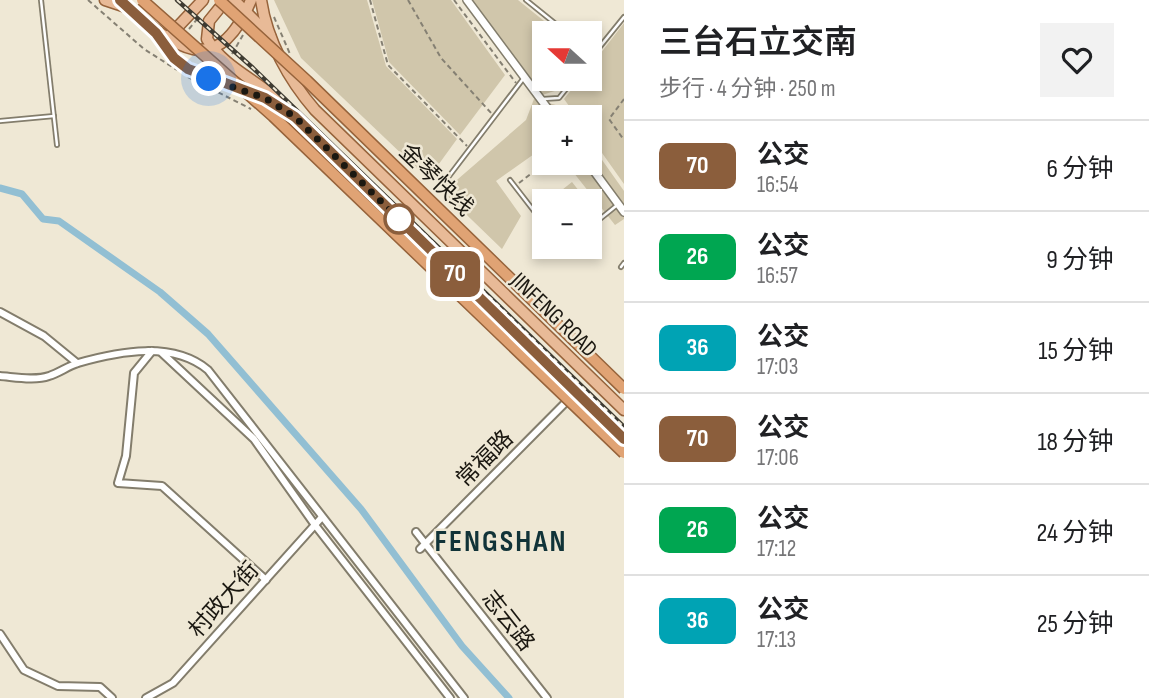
<!DOCTYPE html>
<html lang="zh">
<meta charset="utf-8">
<style>
body{margin:0;font-family:"Sofia Sans Condensed","Noto Sans SC",sans-serif;background:#f2f2f2;color:#202124;height:100vh;display:flex;flex-direction:column;font-size:26px;white-space:nowrap}
*{box-sizing:border-box;margin:0}
p{font-size:23px;color:#757577}
.icon{flex:none;width:38px;height:38px;fill:none;stroke:currentColor;stroke-width:2;stroke-linecap:round;stroke-linejoin:round}
.map{position:relative;flex:1;overflow:hidden}
.details{display:flex;flex-direction:column;background:#fff;width:525px}
.details>*{flex:none}
.badge{padding:0 14px;border-radius:10px;font-size:24px;line-height:46px}
.needle{width:46px;rotate:291deg}
.controls{position:absolute;left:532px;top:21px;display:grid;gap:14px}
.controls a{display:grid;place-items:center;width:70px;height:70px;border-radius:0px;background:#fff;box-shadow:0 4px 10px #0003;font-size:35px}
.you{position:absolute;width:35px;height:35px;margin:-18px;border:5px solid #fff;border-radius:50%;background:#1a73e8;box-shadow:0 0 0 10px #1a73e833}
.map>.badge{position:absolute;translate:-50% -50%;box-shadow:0 0 0 4px #fff}
.round{display:grid;place-items:center;flex:none;width:74px;height:74px;border-radius:0px;background:#f2f2f2}
.overview{display:flex;align-items:center;justify-content:space-between;height:119px;padding:0 35px}
h1{font-size:33px;font-weight:600;line-height:52px}
ul{padding:0;list-style:none}
li{display:flex;align-items:center;gap:21px;height:91px;padding:0 35px;border-top:2px solid #e0e0e0}
li div{flex:1}
li b{display:block;font-size:26px}
li em{font-style:normal}
li .badge{min-width:77px;font-weight:700;text-align:center}
main{display:flex;flex:1;min-height:0}
.map>svg:first-child{display:block}
</style>
<main>
<div class="map">
<svg width="624" height="698" viewBox="0 0 624 698">
<rect width="100%" height="100%" fill="#efe8d5"/>
<g fill="#d0c6ab">
<path d="M274,0H367L386,66L457,139L428,179L301,58Z"/>
<path d="M372,0H451L505,75L460,135L389,62Z"/>
<path d="M472,0H518L559,33H544V79H569L561,89L542,95Z"/>
<path d="M624,23V184L590,136V117H577L564,99L580,79H590V67Z"/>
<path d="M534,99L563,107L571,117H544V147L496,181L521,216L502,249L443,192L526,120Z"/>
<path d="M590,143L624,191V219L615,225L566,163H590Z"/>
<path d="M572,182L587,201H574L570,196L563,201H548Z"/>
</g>
<g fill="none" stroke-linecap="round" stroke-linejoin="round">
<path stroke="#92bfd3" stroke-width="7" d="M0,188L22,194L43,219L59,221L160,292L208,334L361,509L462,646L509,698"/>
<defs>
<g id="service">
<path d="M41,0L57,145"/>
<path d="M526,0L567,33"/>
<path d="M590,59L624,17"/>
<path d="M543,99L559,98L574,79"/>
<path d="M0,121L54,116"/>
<path d="M510,180L544,224"/>
<path d="M440,188L523,79"/>
<path d="M590,227L616,206"/>
<path d="M561,247H565"/>
<path d="M621,267L624,263"/>
</g>
<g id="minor">
<path d="M0,312L44,336L77,363"/>
<path d="M152,351L134,373L126,456L118,483L162,486L266,580"/>
<path d="M162,353L254,439L315,525L450,698"/>
<path d="M0,376C14,377 35,381 49,376C59,373 68,366 78,363C120,351 173,341 208,370L464,698"/>
<path d="M416,532L547,698"/>
<path d="M420,549L569,399"/>
<path d="M0,634L24,670L58,686L100,687L112,698"/>
<path d="M146,698L173,683L322,517"/>
</g>
<g id="tertiary">
<path d="M467,0L554,117"/>
<path d="M588,163L624,212"/>
</g>
<g id="primary">
<path d="M105,0L126,7"/>
<path d="M120,0C169,42 215,87 251,0"/>
<path d="M226,0L209,21L207,39C223,67 257,80 280,102"/>
<path d="M234,0L270,36"/>
<path d="M261,0C267,41 289,80 315,110L624,410"/>
<path d="M156,33C181,76 210,76 252,93C268,99 281,107 295,117L624,439"/>
<path d="M170,35L203,0"/>
</g>
</defs>
<use href="#service" stroke="#837d6c" stroke-width="6"/>
<use href="#minor" stroke="#837d6c" stroke-width="10"/>
<use href="#tertiary" stroke="#837d6c" stroke-width="10"/>
<use href="#primary" stroke="#96633b" stroke-width="13"/>
<g stroke="#858073" stroke-width="2" stroke-dasharray="5 3.5" stroke-linecap="butt">
<path d="M88,0L144,49L177,70"/>
<path d="M370,0L388,65L467,146"/>
<path d="M408,0L441,58L492,114"/>
<path d="M454,0L516,83"/>
<path d="M274,17L290,54"/>
<path d="M189,29L199,17"/>
<path d="M232,54L243,35"/>
<path d="M188,77L251,109"/>
<path d="M624,99L609,119L624,140"/>
<path d="M519,183L545,163"/>
</g>
<use href="#service" stroke="#fff" stroke-width="2.5"/>
<use href="#minor" stroke="#fff" stroke-width="6"/>
<use href="#tertiary" stroke="#fff" stroke-width="7"/>
<use href="#primary" stroke="#e8ba97" stroke-width="10"/>
<defs>
<path id="rail" d="M177,0L253,68L624,427"/>
</defs>
<use href="#rail" stroke="#3e3b32" stroke-width="4.5"/>
<use href="#rail" stroke="#efe8d5" stroke-width="2" stroke-dasharray="5" stroke-linecap="butt"/>
<defs>
<g id="trunk-bridge">
<path d="M142,0L273,116L624,453"/>
<path d="M219,0L307,81L624,389"/>
</g>
</defs>
<use href="#trunk-bridge" stroke="#96633b" stroke-width="13" stroke-linecap="butt"/>
<use href="#trunk-bridge" stroke="#e0a374" stroke-width="10"/>
</g>
<g fill="none" stroke-linecap="round" stroke-linejoin="round">
<defs>
<path id="line" d="M120,0L156,33L174,58L188,69L265,98L295,117L624,439"/>
</defs>
<use href="#line" stroke="#fff" stroke-width="16"/>
<use href="#line" stroke="#8b5e3c" stroke-width="10"/>
<path stroke="#1b1811" stroke-width="7" stroke-dasharray="0 12.6" d="M209,79L265,98L295,117L399,219"/>
</g>
<circle fill="#fff" stroke="#8b5e3c" stroke-width="3.5" cx="399" cy="219" r="14"/>
<g text-anchor="middle" dominant-baseline="central" stroke-width="5" stroke-linejoin="round" paint-order="stroke">
<g font-size="23" fill="#1b1811" stroke="#efe8d5">
<text transform="translate(436 180) rotate(44)">金琴快线</text>
<text transform="translate(554 315) rotate(44)">JINFENG ROAD</text>
<text transform="translate(485 459) rotate(-45)">常福路</text>
<text transform="translate(224 600) rotate(-48)">村政大街</text>
<text transform="translate(508 621) rotate(52)">志云路</text>
</g>
<g font-size="30" font-weight="bold" letter-spacing="2" fill="#113338" stroke="#efe8d5">
<text x="501" y="542">FENGSHAN</text>
</g>
</g>
</svg>
<div class="controls">
<a><svg class="needle" viewBox="-14 -14 28 28"><path d="M0-13l5 13h-10z" fill="#e53935"/><path d="M0 13l5-13h-10z" fill="#757577"/></svg></a>
<a>+</a>
<a>−</a>
</div>
<div class="you" style="left:209px;top:79px"></div>
<b class="badge" style="left:455px;top:274px;background:#8b5e3c;color:#fff">70</b>
</div>
<section class="details">
<div class="overview"><div><h1>三台石立交南</h1><p>步行 · 4 分钟 · 250 m</p></div><a class="round"><svg class="icon" aria-label="heart" viewBox="0 0 24 24"><path d="M12 20l-8-8c-3-5 5-10 8-4 3-6 11-1 8 4z"/></svg></a></div>
<ul>
<li><span class="badge" style="background:#8b5e3c;color:#fff">70</span><div><b>公交</b><p>16:54</p></div><em>6 分钟</em></li>
<li><span class="badge" style="background:#00a651;color:#fff">26</span><div><b>公交</b><p>16:57</p></div><em>9 分钟</em></li>
<li><span class="badge" style="background:#00a3b4;color:#fff">36</span><div><b>公交</b><p>17:03</p></div><em>15 分钟</em></li>
<li><span class="badge" style="background:#8b5e3c;color:#fff">70</span><div><b>公交</b><p>17:06</p></div><em>18 分钟</em></li>
<li><span class="badge" style="background:#00a651;color:#fff">26</span><div><b>公交</b><p>17:12</p></div><em>24 分钟</em></li>
<li><span class="badge" style="background:#00a3b4;color:#fff">36</span><div><b>公交</b><p>17:13</p></div><em>25 分钟</em></li>
</ul>
</section>
</main>
